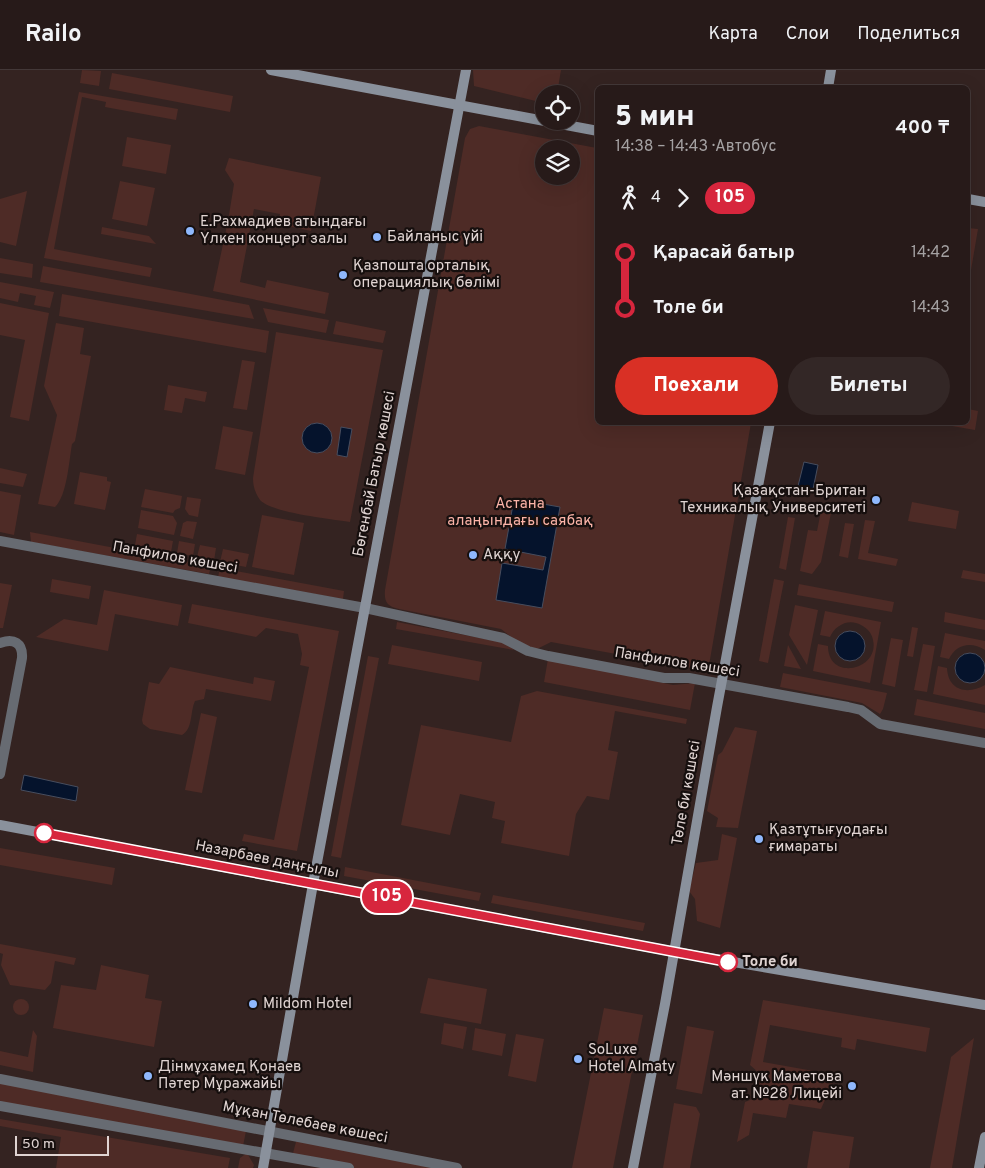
<!DOCTYPE html>
<html lang="ru">
<meta charset="utf-8">
<style>
body{margin:0;font-family:Overpass,sans-serif;background:#332726;color:#f1f3f6;height:100vh;display:flex;flex-direction:column;font-size:19px;white-space:nowrap}
*{box-sizing:border-box;margin:0}
p{font-size:16px;color:#a4a1a2}
.icon{flex:none;width:28px;height:28px;fill:none;stroke:currentColor;stroke-width:2;stroke-linecap:round;stroke-linejoin:round}
.map{position:relative;flex:1;overflow:hidden}
.sheet{position:absolute;left:595px;top:15px;width:375px;height:340px;display:flex;flex-direction:column;background:#271a19;border-radius:8px;box-shadow:0 5px 20px #0002,0 0 0 1px #433838}
.sheet>*{flex:none}
.badge{padding:0 10px;border-radius:16px;font-size:18px;line-height:32px}
.controls{position:absolute;left:535px;top:15px;display:grid;gap:10px}
.controls a{display:grid;place-items:center;width:45px;height:45px;border-radius:50%;background:#271a19;box-shadow:0 5px 20px #0002,0 0 0 1px #433838;font-size:25px}
.scale{position:absolute;left:15px;bottom:12px;width:94px;box-sizing:border-box;padding-left:5px;border:2px solid #e0d4d2;border-top:0;font-size:14px;line-height:18px;white-space:nowrap;color:#e0d4d2;-webkit-text-stroke:4px #160f0e;paint-order:stroke}
.map>.badge{position:absolute;translate:-50% -50%;box-shadow:0 0 0 2px #fff}
.legs{display:flex;align-items:center;gap:8px;height:55px;padding:0 20px;font-size:16px}
.legs p{margin-inline-start:auto}
.overview{display:flex;align-items:center;justify-content:space-between;height:85px;padding:0 20px}
h1{font-size:28px;font-weight:800;line-height:38px}
.action{display:flex;gap:10px;margin-top:auto;padding:10px 20px}
.action a{flex:1;height:58px;border-radius:30px;background:#d93025;color:#fff;font-size:20px;font-weight:800;line-height:58px;text-align:center}
.action a+a{background:#332726;color:#f1f3f6}
ul{padding:0 20px;list-style:none}
li{display:flex;align-items:center;gap:18px;height:55px;font-size:19px}
li i{display:grid;place-items:center;width:8px;height:100%;margin:0 6px;background:currentColor}
li i::after{content:'';width:12px;height:12px;margin:-6px;border:4px solid;border-radius:50%;background:#271a19}
li p{margin-inline-start:auto}
li:first-child i{background:linear-gradient(#0000 50%,currentColor 0)}
li:last-child i{background:linear-gradient(currentColor 50%,#0000 0)}
header{display:flex;align-items:center;gap:30px;box-sizing:border-box;height:70px;padding:0 25px;background:#271a19;border-bottom:1px solid #433838}
header strong{font-size:24px}
nav{display:flex;gap:28px;margin-inline-start:auto;font-size:18px}
.map>svg:first-child{display:block}
</style>
<header>
<strong>Railo</strong>
<nav><a>Карта</a><a>Слои</a><a>Поделиться</a></nav>
</header>
<div class="map">
<svg width="985" height="1098" viewBox="0 0 985 1098">
<rect width="100%" height="100%" fill="#342321"/>
<g fill="#4e2b26" fill-rule="evenodd">
<path d="M82,0L101,1L99,16L80,13Z"/>
<path d="M473,0H561L557,24H544V33L474,16Z"/>
<path d="M112,3L233,26L230,42L109,19Z"/>
<path d="M79,22L178,39L176,50L105,37L106,32L82,27L54,179L152,198L150,207L44,188Z"/>
<path d="M479,56L597,78L598,352L751,353L708,601L551,572L537,579L524,577L501,559L399,539C387,536 384,532 385,520L465,68L470,59ZM544,79H571V106H544Z"/>
<path d="M127,67L171,75L166,104L122,96Z"/>
<path d="M229,88L321,107L311,161L278,154L280,144L254,139L240,212L265,218L267,210L329,223L325,244L213,221L228,151L234,114L225,100Z"/>
<path d="M120,111L155,118L147,156L112,149Z"/>
<path d="M27,121L16,176L0,172V129Z"/>
<path d="M102,157L149,166L156,174L101,164Z"/>
<path d="M968,158L978,159L970,206L968,205Z"/>
<path d="M0,188L33,194L32,208L0,203Z"/>
<path d="M43,196L249,235L254,249L40,212Z"/>
<path d="M0,212L54,222L50,238L34,235L36,226L20,223L18,232L0,228Z"/>
<path d="M62,224L269,261L266,283L59,246Z"/>
<path d="M0,233L49,243L29,351L10,347L25,270L0,265Z"/>
<path d="M263,238L329,250L326,263L268,252Z"/>
<path d="M336,251L386,261L383,273L333,264Z"/>
<path d="M56,253L84,258L80,284L91,286L75,371L72,374C69,391 67,426 55,437L38,434L57,345L44,316Z"/>
<path d="M276,262L383,280L350,452C331,449 272,443 260,430C255,423 253,416 253,408ZM332,368C330,385 310,388 303,373Z"/>
<path d="M242,290L255,292L247,340L233,338Z"/>
<path d="M168,315L207,322L205,332L185,328L182,343L164,340Z"/>
<path d="M968,339L978,341L975,360L935,353L968,352Z"/>
<path d="M223,356L253,362L245,405L215,399Z"/>
<path d="M0,398L27,404L23,417L0,413Z"/>
<path d="M80,402L107,407V411L111,412L105,440L74,434Z"/>
<path d="M145,419L182,426L180,438L175,440L173,443L141,437Z"/>
<path d="M0,421L21,425L14,465L0,462Z"/>
<path d="M187,427L201,429L198,447L189,445L185,439Z"/>
<path d="M912,432L959,441L956,459L908,451Z"/>
<path d="M141,440L173,446L177,453L174,465L138,458Z"/>
<path d="M821,441L831,443L821,492L812,504L800,501L808,460L817,461Z"/>
<path d="M262,445L304,453L294,505L252,497Z"/>
<path d="M788,447L795,448L786,500L779,498Z"/>
<path d="M865,450L875,451L868,483L898,489L896,496L858,489Z"/>
<path d="M187,451L197,452L193,469L180,466L183,453Z"/>
<path d="M845,453L854,454L848,488L839,486Z"/>
<path d="M30,462L211,496L209,504L31,472Z"/>
<path d="M137,464L173,471L171,482L135,475Z"/>
<path d="M179,471L195,474L193,486L177,483Z"/>
<path d="M200,475L216,478L214,491L197,487Z"/>
<path d="M223,479L249,484L246,497L220,492Z"/>
<path d="M220,498L344,521L343,529L218,507Z"/>
<path d="M963,500L985,504V512L961,508Z"/>
<path d="M52,509L91,516L89,529L50,522Z"/>
<path d="M774,509L784,511L768,593L759,591Z"/>
<path d="M0,513L12,515L3,558H0Z"/>
<path d="M799,514L894,532L892,542L797,525Z"/>
<path d="M104,520L182,535L178,556L115,544L108,581L36,567L64,549L97,555Z"/>
<path d="M192,534L339,561L297,781L242,771L244,764L274,770L309,597L300,595L302,584L298,564L266,558L256,567L188,553Z"/>
<path d="M795,535L818,540L807,595L789,565Z"/>
<path d="M825,541L881,552L870,613L813,601L818,574L828,576C828,612 880,600 873,570C872,563 867,558 861,555C849,548 835,555 830,567L820,565Z"/>
<path d="M945,542L985,550V560L944,552Z"/>
<path d="M397,552L506,573L514,580L396,559Z"/>
<path d="M912,557L918,558L913,587L907,586Z"/>
<path d="M945,563L985,571V580C971,571 956,574 949,589L940,587Z"/>
<path d="M891,568L903,570L895,617L882,614Z"/>
<path d="M923,574L935,576L927,622L914,620Z"/>
<path d="M392,575L482,592L479,611L388,594Z"/>
<path d="M788,575L801,599L784,596Z"/>
<path d="M368,586L379,588L341,788L331,786Z"/>
<path d="M548,589L673,615L695,613L690,640L544,612Z"/>
<path d="M938,596L947,598C948,621 968,625 985,615V635L933,624Z"/>
<path d="M170,597L253,614L254,607L275,611L271,631L206,619L204,629L195,631C190,642 193,659 182,665L150,659L143,654L142,650L149,612L159,614Z"/>
<path d="M783,603L887,623L883,639L880,644L862,633L780,617Z"/>
<path d="M537,621L687,649L686,654L615,641L608,680L618,682L609,730L587,726L576,744L569,786L501,773L505,751L492,748L495,732L460,724L450,765L401,755L421,655L511,672L521,626Z"/>
<path d="M917,629L985,643V659L914,645Z"/>
<path d="M201,643L217,647L202,723L185,720Z"/>
<path d="M735,657L757,661L738,758L716,757L718,748L707,741L718,685L722,682Z"/>
<path d="M722,764L737,768L720,858L697,851L695,829L689,821L696,793L718,790Z"/>
<path d="M0,778L115,798L112,815L0,795Z"/>
<path d="M345,797L481,823L479,831L344,806Z"/>
<path d="M493,825L645,853L643,861L491,833Z"/>
<path d="M0,874L76,888L74,895L55,891L51,913L45,920L10,915L1,895L3,884L0,883Z"/>
<path d="M101,895L149,905L145,928L162,931L154,977L53,958L61,915L96,920Z"/>
<path d="M428,908L487,919L481,954L420,943Z"/>
<circle cx="21" cy="937" r="8"/>
<path d="M763,930L930,958L926,982L857,969L855,980L841,977L842,968L770,955L763,992L836,1005L821,1039L789,1034L786,1048L753,1043L749,1065L737,1072L745,1032L755,1028L760,1004L750,995Z"/>
<path d="M604,938L643,945L613,1098H572Z"/>
<path d="M444,953L467,957L463,979L441,974Z"/>
<path d="M687,956L714,961L702,1024L676,1019Z"/>
<path d="M475,958L506,964L502,986L472,980Z"/>
<path d="M33,960L37,966L33,1002L0,995V981L28,987Z"/>
<path d="M516,964L544,969L536,1012L508,1006Z"/>
<path d="M974,968L952,1098H930L951,987Z"/>
<path d="M0,1013L246,1061L243,1076L0,1033Z"/>
<path d="M674,1033L696,1037L700,1044L690,1098H663Z"/>
<path d="M0,1049L230,1088L228,1098H56L61,1067L0,1056Z"/>
<path d="M813,1061L854,1067L849,1098H807Z"/>
<path d="M297,1068L457,1098H349L292,1087Z"/>
<path d="M247,1083L254,1095L253,1098H238L240,1088Z"/>
</g>
<g fill="#05132c" stroke="#474d5e">
<circle cx="317" cy="368" r="15"/>
<path d="M341,357L352,359L347,387L337,385Z"/>
<path d="M804,392L818,395L813,419L798,416Z"/>
<path d="M514,429L560,437L542,538L496,530L502,493L543,500L546,487L505,479Z"/>
<circle cx="850" cy="576" r="15"/>
<circle cx="970" cy="598" r="15"/>
<path d="M24,705L78,717L76,731L21,720Z"/>
</g>
<g fill="none" stroke-linecap="round" stroke-linejoin="round">
<g stroke="#676b72" stroke-width="10">
<path d="M0,471L365,538L503,568L528,581L548,586L664,608H689L848,637L861,640L880,654L985,673"/>
<path d="M0,573C14,568 23,573 22,588L0,704"/>
<path d="M0,1009L457,1098"/>
<path d="M0,1036L349,1098"/>
</g>
<g stroke="#8a919c" stroke-width="10">
<path d="M271,0L598,61"/>
<path d="M828,18L831,0"/>
<path d="M968,129L985,132"/>
<path d="M0,755L675,882L985,935"/>
<path d="M263,1098L313,814L466,0"/>
<path d="M633,1098L665,934L717,637L770,352"/>
<path d="M979,1098L985,1067"/>
</g>
</g>
<g fill="none" stroke-linecap="round" stroke-linejoin="round">
<defs>
<path id="line-1" d="M44,763L728,892"/>
</defs>
<use href="#line-1" stroke="#fff" stroke-width="11"/>
<use href="#line-1" stroke="#d7263d" stroke-width="8"/>
</g>
<g fill="#8fb8fd" stroke="#160f0e" stroke-width="2">
<circle cx="190" cy="161" r="5"/>
<circle cx="377" cy="167" r="5"/>
<circle cx="343" cy="205" r="5"/>
<circle cx="876" cy="430" r="5"/>
<circle cx="473" cy="485" r="5"/>
<circle cx="759" cy="769" r="5"/>
<circle cx="253" cy="934" r="5"/>
<circle cx="578" cy="989" r="5"/>
<circle cx="148" cy="1006" r="5"/>
<circle cx="852" cy="1016" r="5"/>
</g>
<g fill="#fff" stroke="#d7263d" stroke-width="2.5">
<circle cx="44" cy="763" r="9"/>
<circle cx="728" cy="892" r="9"/>
</g>
<g text-anchor="middle" dominant-baseline="central" stroke-width="4.5" stroke-linejoin="round" paint-order="stroke">
<g font-size="15" fill="#e0d4d2" stroke="#160f0e" text-anchor="start">
<text x="200" y="152">Е.Рахмадиев атындағы<tspan x="200" dy="17">Үлкен концерт залы</tspan></text>
<text x="387" y="167">Байланыс үйі</text>
<text x="353" y="196">Қазпошта орталық<tspan x="353" dy="17">операциялық бөлімі</tspan></text>
<text x="866" y="421" text-anchor="end">Қазақстан-Британ<tspan x="866" dy="17">Техникалық Университеті</tspan></text>
<text x="483" y="485">Аққу</text>
<text x="769" y="760">Қазтұтығуодағы<tspan x="769" dy="17">ғимараты</tspan></text>
<text x="263" y="934">Mildom Hotel</text>
<text x="588" y="980">SoLuxe<tspan x="588" dy="17">Hotel Almaty</tspan></text>
<text x="158" y="997">Дінмұхамед Қонаев<tspan x="158" dy="17">Пәтер Мұражайы</tspan></text>
<text x="842" y="1007" text-anchor="end">Мәншүк Маметова<tspan x="842" dy="17">ат. №28 Лицейі</tspan></text>
</g>
<g font-size="15" fill="#e0d4d2" stroke="#160f0e">
<text transform="translate(375 404) rotate(-79)">Бөгенбай Батыр көшесі</text>
<text transform="translate(175 488) rotate(10)">Панфилов көшесі</text>
<text transform="translate(677 593) rotate(9)">Панфилов көшесі</text>
<text transform="translate(687 723) rotate(-80)">Төле би көшесі</text>
<text transform="translate(267 790) rotate(11)">Назарбаев даңғылы</text>
<text transform="translate(305 1053) rotate(11)">Мұқан Төлебаев көшесі</text>
</g>
<g font-size="15" fill="#fcb4a8" stroke="#160f0e">
<text x="520" y="434">Астана<tspan x="520" dy="17">алаңындағы саябақ</tspan></text>
</g>
<g font-size="15" font-weight="bold" fill="#e0d4d2" stroke="#160f0e" text-anchor="start">
<text x="742" y="892">Толе би</text>
</g>
</g>
</svg>
<div class="controls">
<a><svg class="icon" aria-label="locate" viewBox="0 0 24 24"><circle cx="12" cy="12" r="6"/><path d="M12 2v4M12 18v4M2 12h4M18 12h4"/></svg></a>
<a><svg class="icon" aria-label="layers" viewBox="0 0 24 24"><path d="M12 4l9 5-9 5-9-5zM3 14l9 5 9-5"/></svg></a>
</div>
<div class="scale">50 m</div>
<b class="badge" style="left:387px;top:827px;background:#d7263d;color:#fff">105</b>
<section class="sheet">
<div class="overview"><div><h1>5 мин</h1><p>14:38 – 14:43 · Автобус</p></div><b>400 ₸</b></div>
<div class="legs"><svg class="icon" aria-label="walk" viewBox="0 0 24 24"><circle cx="13" cy="4" r="2"/><path d="M13 8l-2 6 4 7M11 14l-3 7M7 12l3-4h3l4 4"/></svg>4<svg class="icon" aria-label="forward" viewBox="0 0 24 24"><path d="M9 5l7 7-7 7"/></svg><b class="badge" style="background:#d7263d;color:#fff">105</b></div>
<ul>
<li><i style="color:#d7263d"></i><b>Қарасай батыр</b><p>14:42</p></li>
<li><i style="color:#d7263d"></i><b>Толе би</b><p>14:43</p></li>
</ul>
<div class="action"><a>Поехали</a><a>Билеты</a></div>
</section>
</div>
